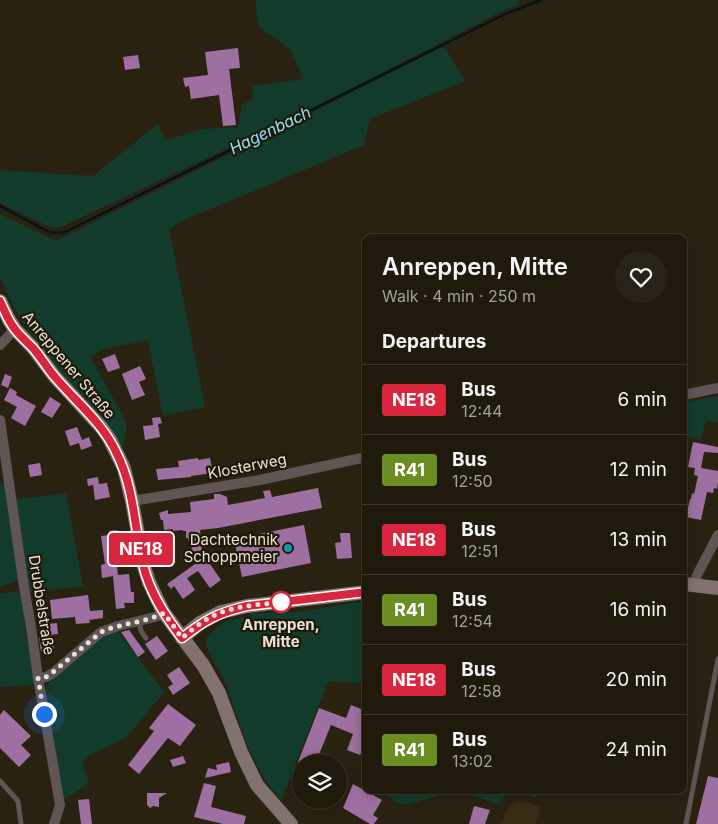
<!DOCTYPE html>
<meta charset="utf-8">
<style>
body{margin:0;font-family:Inter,sans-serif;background:#282316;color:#f1f3f6;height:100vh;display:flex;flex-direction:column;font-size:19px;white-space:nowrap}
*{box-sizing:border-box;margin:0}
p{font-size:16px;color:#a2a19d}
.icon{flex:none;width:28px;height:28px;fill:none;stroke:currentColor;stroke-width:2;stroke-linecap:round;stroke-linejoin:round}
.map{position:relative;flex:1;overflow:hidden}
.side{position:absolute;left:362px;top:234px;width:325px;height:560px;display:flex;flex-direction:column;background:#201a0d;border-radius:10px;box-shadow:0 2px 12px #0003,0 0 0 1px #3d382e}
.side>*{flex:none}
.badge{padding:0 10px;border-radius:4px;font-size:18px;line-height:32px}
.fabs{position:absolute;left:292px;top:754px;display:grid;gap:10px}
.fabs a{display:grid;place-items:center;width:55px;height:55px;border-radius:50%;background:#201a0d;box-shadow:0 2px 12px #0003,0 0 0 1px #3d382e;font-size:25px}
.you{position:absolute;width:25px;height:25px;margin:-12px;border:4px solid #fff;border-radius:50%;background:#1a73e8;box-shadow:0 0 0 8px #1a73e833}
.map>.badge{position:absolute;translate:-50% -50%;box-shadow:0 0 0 2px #fff}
h2{padding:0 20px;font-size:19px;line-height:45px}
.round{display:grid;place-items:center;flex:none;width:52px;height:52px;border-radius:26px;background:#282316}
.summary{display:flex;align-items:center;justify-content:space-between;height:85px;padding:0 20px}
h1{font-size:24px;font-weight:600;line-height:38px}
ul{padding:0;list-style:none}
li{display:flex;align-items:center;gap:15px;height:70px;padding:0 20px;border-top:1px solid #3d382e}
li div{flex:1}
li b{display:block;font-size:19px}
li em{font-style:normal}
li .badge{min-width:55px;font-weight:700;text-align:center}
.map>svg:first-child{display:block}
</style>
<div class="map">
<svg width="718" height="824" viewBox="0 0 718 824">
<rect width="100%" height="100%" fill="#2a2211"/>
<path fill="#362b13" d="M520,801L541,807L536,824H501L506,811L514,802Z"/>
<g fill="#123b2b">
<path d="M255,0H519L517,5L504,10L311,109L61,227L52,228L0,203V170L93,176L158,124L166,140L202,129L238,127L242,105L253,99V86L303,79L291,50L259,27Z"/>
<path d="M444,46L465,81L370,119L364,145L184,220L169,229L205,407L163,416L148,340L102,350L90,356L127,424L123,449L109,428L62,374L22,322L0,278V214L56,241Z"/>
<path d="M718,396V423L706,420L701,440L684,436V402Z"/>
<path d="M6,482L19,579L16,582L0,586V485Z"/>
<path d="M66,493L83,586L29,593L16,499Z"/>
<path d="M17,591L23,598L26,635L37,685L0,687V594Z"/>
<path d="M366,601V683L328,682L281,801L264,778L245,741L226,684L207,648L206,639L212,631L226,621L248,616L251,613L296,612Z"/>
<path d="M117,630L164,692L126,738L88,756L82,763L89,783L61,802L44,692L46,686L54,676L99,637Z"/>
<path d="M377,790H449L448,793L402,806L407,804L402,805Z"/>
<path d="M453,790H538L536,798L511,790L498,804Z"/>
</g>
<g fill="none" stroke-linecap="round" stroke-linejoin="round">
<path stroke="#00141a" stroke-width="2.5" d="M0,206L49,232L57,233L65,232L505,14L541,0"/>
</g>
<g fill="#9d70a1">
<path d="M238,48L240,68L229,69L236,125L223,126L219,95L191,99L189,86L185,87L183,78L208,75L205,52Z"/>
<path d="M138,55L140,68L125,70L123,57Z"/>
<path d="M115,354L120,368L108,372L102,359Z"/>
<path d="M140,366L146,379L139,382L145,395L132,400L122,374Z"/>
<path d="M5,374L12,377L8,388L1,385Z"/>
<path d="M10,388L17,392L16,395L36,406L25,426L11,418L17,407L4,400Z"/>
<path d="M50,397L61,404L52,418L41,412Z"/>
<path d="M160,417L162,423L158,424L160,437L145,440L143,426L153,425L152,418Z"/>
<path d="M77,427L82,440L89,437L92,446L81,450L79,443L70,446L65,431Z"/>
<path d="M693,442L718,447V453L704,452L701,468L718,471V483L717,489L714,488L713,493L707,492L701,520L686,517L690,499H691L692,493L694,494L698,476L694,475L695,468L688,467Z"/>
<path d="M198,458V460L210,458L213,473L191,476V477L158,480L156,469L179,467L178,461Z"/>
<path d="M40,463L42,475L30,477L28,465Z"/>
<path d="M98,477L99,484L107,483L110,497L95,500L93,485L88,486L87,479Z"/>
<path d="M318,488L322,508L218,528L200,530L202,551L192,552L191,542L189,543L188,538H186V531H183V530L173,531V529L164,530L163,520H161L159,513L168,510V514L191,512L190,502L214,499V494H220L227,497L228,505L265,498L263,491L270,490L272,497Z"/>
<path d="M304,525L311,563L242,577L234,539Z"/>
<path d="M117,530L120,558H116L118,575L129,574L131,592H134V603H124L125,608L116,609L113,576L102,578L101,565L105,564L101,536L110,535L109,531Z"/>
<path d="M340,533H350L352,558L337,559L335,543L341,542Z"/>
<path d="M205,557L221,580L210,588L198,571L187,578L195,590L183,599L174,586L171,589L167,584Z"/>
<path d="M88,595L90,611L103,610V618L89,620L90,623L76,624L75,617L52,619L50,600Z"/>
<path d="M57,623L58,634L49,635L48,624Z"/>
<path d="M129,630L145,652L138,657L121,632Z"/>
<path d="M52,635L54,650L41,652L39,637Z"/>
<path d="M157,636L168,651L156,660L145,644Z"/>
<path d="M179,667L190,683L173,695L168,687L173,684L167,675Z"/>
<path d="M168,704L196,725L180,746L168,738L139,774L128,765L154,731L149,728Z"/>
<path d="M351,705L366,711V715L361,728L366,731V741L360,755L347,750L353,734L331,725L316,762H298L319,708L346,718Z"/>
<path d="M4,710L31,736L21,745L31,755L19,767L0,748V715Z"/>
<path d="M183,756L186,763L173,767L170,760Z"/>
<path d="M229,762L231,772L205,778L208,768L217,770L216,765Z"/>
<path d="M708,776L718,778V824H696Z"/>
<path d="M204,783L216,786L211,807L246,816L244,824H223L194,817Z"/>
<path d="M353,784L382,800L373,815L378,818L374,824H370L343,808Z"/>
<path d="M147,793H167L159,798V807L153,806L150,808L147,805Z"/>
<path d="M89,799L92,824H81L78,800Z"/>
<path d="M474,806L490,810L485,824H469Z"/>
</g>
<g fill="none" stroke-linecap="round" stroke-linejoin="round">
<g stroke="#605554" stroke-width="5">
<path d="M139,621L141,631L146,638"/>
<path d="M0,781L18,801L21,824"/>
<path d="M686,824L718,659"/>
</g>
<g stroke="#605554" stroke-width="10">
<path d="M0,345L15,329"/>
<path d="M684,395L718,388"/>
<path d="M0,420L24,587L31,627L38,678L60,805L54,824"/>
<path d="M132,501L260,480L366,457"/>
<path d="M694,585L697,575L718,535"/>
<path d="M38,678L46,677L53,673L101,632L118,626L155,617L164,613"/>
</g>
<g stroke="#82716f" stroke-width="14">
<path d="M0,301L9,320L15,329L34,349L55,377L101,427L109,438L124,468L132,501L144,567L149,582L157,599L164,613L203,665L219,693L241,752L257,785L291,824"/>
<path d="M684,584L718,588"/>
<path d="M182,638L200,623L221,612L247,606L366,592"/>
</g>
</g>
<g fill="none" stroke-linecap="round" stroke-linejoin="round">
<defs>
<path id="line" d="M0,301C4,310 8,320 14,328C19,335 26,341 32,347C41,357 47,368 55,377C77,403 103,423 117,454C136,492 134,535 146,575C154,599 167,618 182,638C205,620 217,613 247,606L366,592"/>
</defs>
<use href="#line" stroke="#fff" stroke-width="11"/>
<use href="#line" stroke="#d7263d" stroke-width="8"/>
<path stroke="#e8e3d8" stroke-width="5" stroke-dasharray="0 9" d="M44,714L38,678L46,677L53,672L101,632C121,623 144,623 164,613L182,638C194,628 207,617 222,612C242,605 264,604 285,602H281"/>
</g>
<circle fill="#0f9aa8" stroke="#201908" stroke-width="2" cx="288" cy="548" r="5"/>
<circle fill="#fff" stroke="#d7263d" stroke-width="2.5" cx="281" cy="602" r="10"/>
<g text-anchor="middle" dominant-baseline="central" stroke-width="4.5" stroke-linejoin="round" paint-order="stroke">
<g font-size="15" fill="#e8e3d8" stroke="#201908">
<text transform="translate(69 365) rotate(50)">Anreppener Straße</text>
<text transform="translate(247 466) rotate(-11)">Klosterweg</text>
<text transform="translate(42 605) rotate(81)">Drubbelstraße</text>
</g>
<g font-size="15" fill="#e8e3d8" stroke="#201908" text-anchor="end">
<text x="278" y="539">Dachtechnik<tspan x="278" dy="17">Schoppmeier</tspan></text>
</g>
<g font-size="15" font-weight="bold" fill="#e8e3d8" stroke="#201908">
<text x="281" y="624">Anreppen,<tspan x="281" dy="17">Mitte</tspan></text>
</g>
<g font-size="16" font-style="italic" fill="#87e5fe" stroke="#201908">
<text transform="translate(270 130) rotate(-26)">Hagenbach</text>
</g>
</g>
</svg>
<div class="fabs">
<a><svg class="icon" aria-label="layers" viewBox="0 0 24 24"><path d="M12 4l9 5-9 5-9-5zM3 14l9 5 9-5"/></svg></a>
</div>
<div class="you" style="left:44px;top:714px"></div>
<b class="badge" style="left:141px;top:549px;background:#d7263d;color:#fff">NE18</b>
<section class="side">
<div class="summary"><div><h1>Anreppen, Mitte</h1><p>Walk · 4 min · 250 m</p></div><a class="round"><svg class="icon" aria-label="heart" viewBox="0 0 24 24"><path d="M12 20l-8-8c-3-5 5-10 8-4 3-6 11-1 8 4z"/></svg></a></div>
<h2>Departures</h2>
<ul>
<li><span class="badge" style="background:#d7263d;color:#fff">NE18</span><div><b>Bus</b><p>12:44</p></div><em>6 min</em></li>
<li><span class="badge" style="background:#6b8e23;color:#fff">R41</span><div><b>Bus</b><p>12:50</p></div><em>12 min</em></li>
<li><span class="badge" style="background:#d7263d;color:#fff">NE18</span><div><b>Bus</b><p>12:51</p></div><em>13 min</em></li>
<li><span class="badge" style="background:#6b8e23;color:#fff">R41</span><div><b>Bus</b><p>12:54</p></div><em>16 min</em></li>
<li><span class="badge" style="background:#d7263d;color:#fff">NE18</span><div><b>Bus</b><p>12:58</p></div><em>20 min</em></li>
<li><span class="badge" style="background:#6b8e23;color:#fff">R41</span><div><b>Bus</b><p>13:02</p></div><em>24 min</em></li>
</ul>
</section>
</div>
